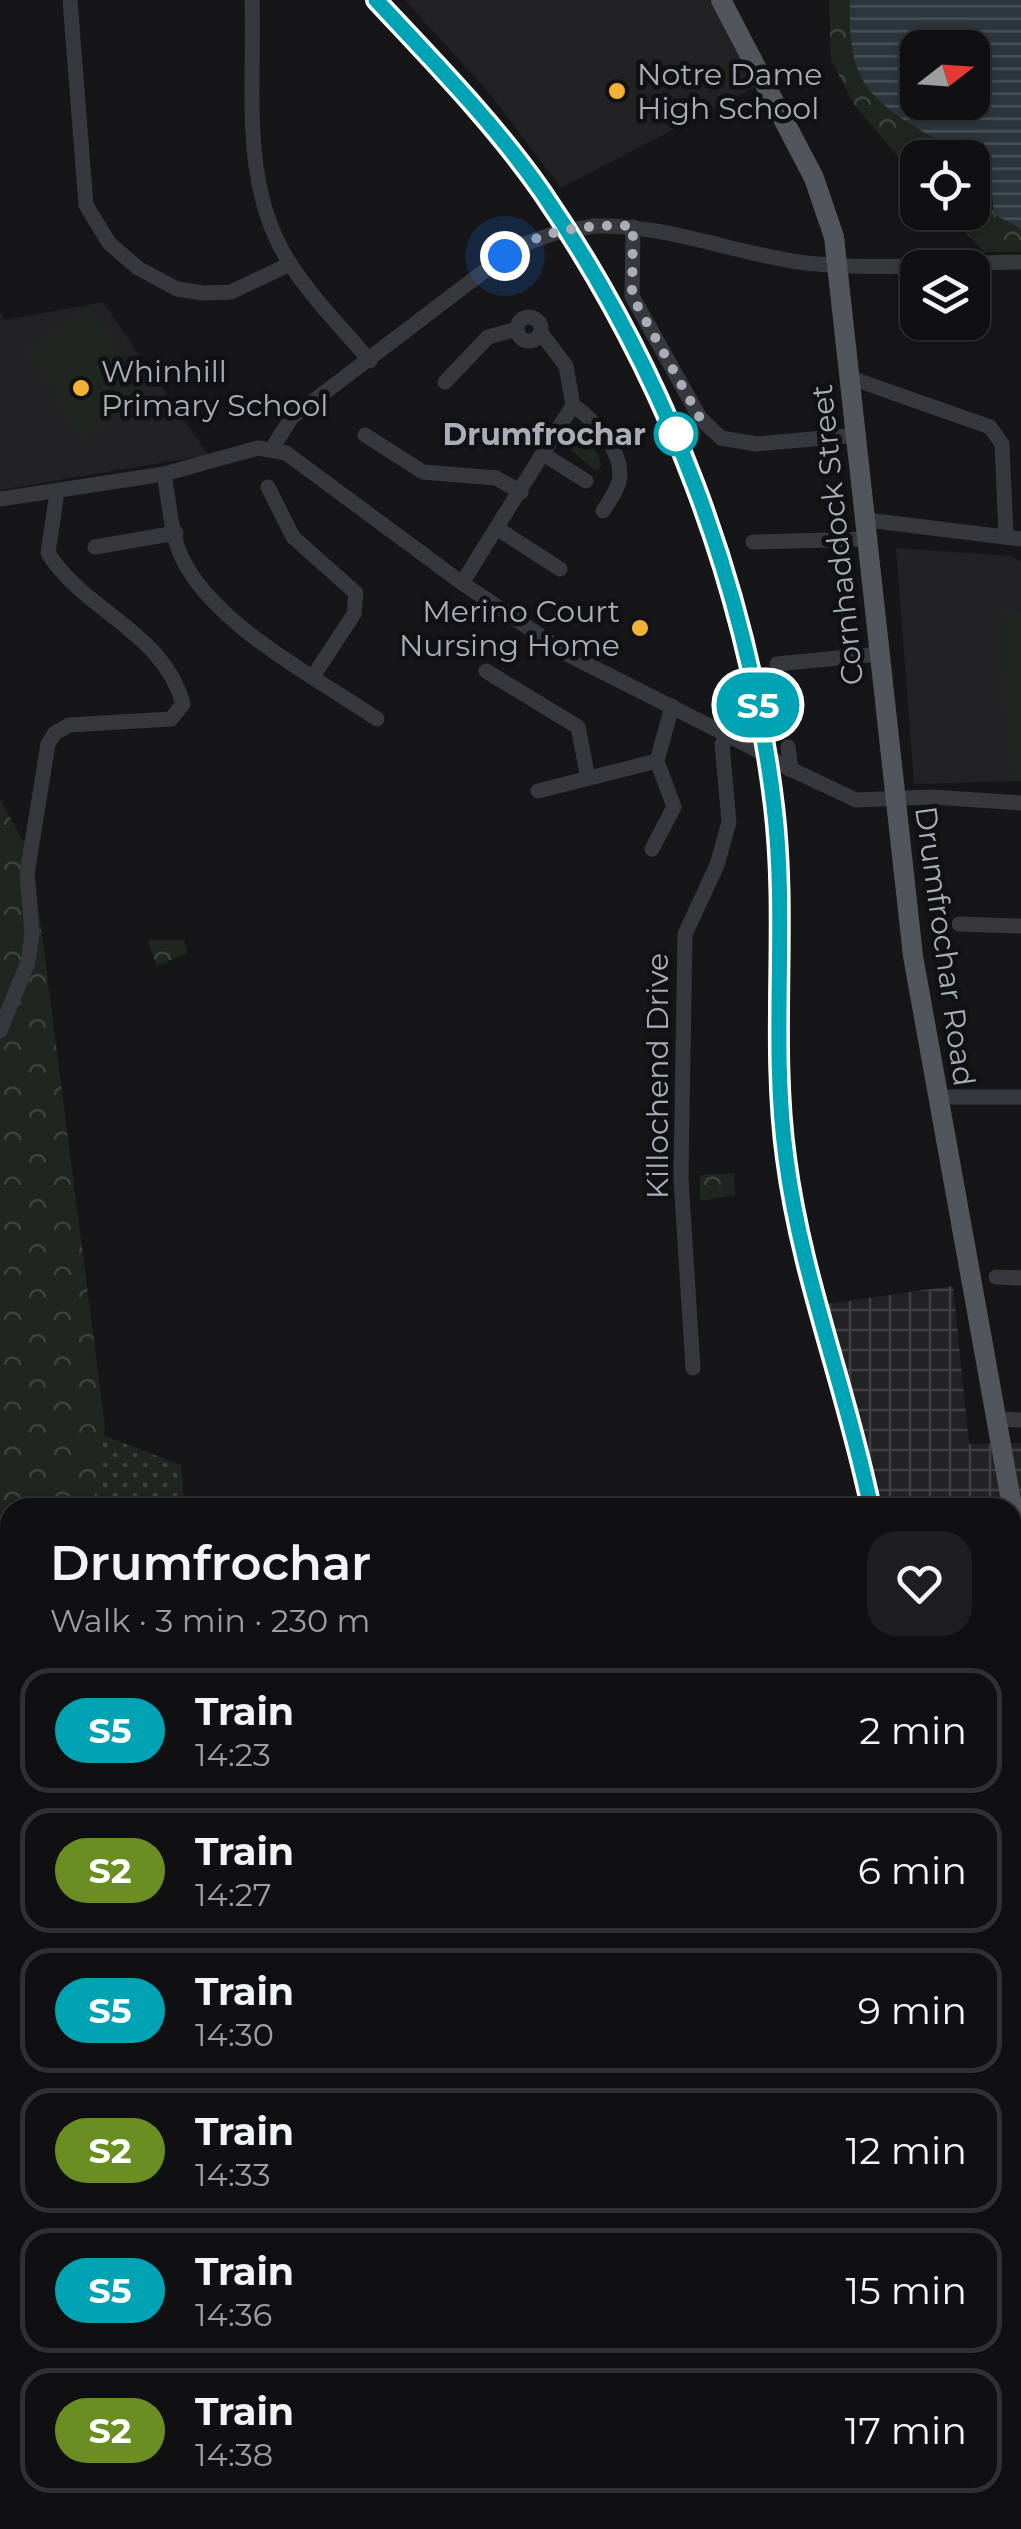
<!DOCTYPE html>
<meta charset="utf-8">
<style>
body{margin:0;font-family:Montserrat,sans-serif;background:#1e1e20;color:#f1f3f6;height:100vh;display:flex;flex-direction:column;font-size:38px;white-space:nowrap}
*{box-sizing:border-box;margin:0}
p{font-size:32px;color:#9c9d9f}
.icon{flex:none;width:55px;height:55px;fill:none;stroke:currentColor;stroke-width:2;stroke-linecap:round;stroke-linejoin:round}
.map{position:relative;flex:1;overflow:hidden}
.panel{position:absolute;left:0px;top:1498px;width:1022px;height:1032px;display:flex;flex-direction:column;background:#101012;border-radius:30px 30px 0 0;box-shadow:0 2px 8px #0004,0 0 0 2px #303032}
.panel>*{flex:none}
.badge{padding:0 20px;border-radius:32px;font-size:35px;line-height:65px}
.needle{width:65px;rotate:73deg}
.controls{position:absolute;left:900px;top:30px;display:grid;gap:20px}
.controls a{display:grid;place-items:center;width:90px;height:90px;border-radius:20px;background:#101012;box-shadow:0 2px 8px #0004,0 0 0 2px #303032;font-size:50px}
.you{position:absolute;width:50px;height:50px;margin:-25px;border:8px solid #fff;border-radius:50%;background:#1a73e8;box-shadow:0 0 0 15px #1a73e833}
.map>.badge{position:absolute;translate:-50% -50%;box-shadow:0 0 0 5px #fff}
.round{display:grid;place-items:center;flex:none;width:105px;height:105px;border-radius:30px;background:#1e1e20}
.summary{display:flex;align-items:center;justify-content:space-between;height:170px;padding:0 50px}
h1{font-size:48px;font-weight:600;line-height:75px}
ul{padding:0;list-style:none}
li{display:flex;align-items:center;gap:30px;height:125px;margin:0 20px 15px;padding:0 30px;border:5px solid #303032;border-radius:30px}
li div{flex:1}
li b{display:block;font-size:38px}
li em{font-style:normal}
li .badge{min-width:110px;font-weight:700;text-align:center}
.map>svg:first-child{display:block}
</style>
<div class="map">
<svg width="1021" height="2529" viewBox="0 0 1021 2529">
<defs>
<pattern id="industrial-grid" width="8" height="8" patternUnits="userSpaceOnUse" patternTransform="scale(2.5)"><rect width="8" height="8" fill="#222225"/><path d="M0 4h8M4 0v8" fill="none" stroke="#3f3f43"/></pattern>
<pattern id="grass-dots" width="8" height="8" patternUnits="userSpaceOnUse" patternTransform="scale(2.5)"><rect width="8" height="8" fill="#1e261f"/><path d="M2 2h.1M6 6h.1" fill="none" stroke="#3c433d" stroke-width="1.8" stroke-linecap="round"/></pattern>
<pattern id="forest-firs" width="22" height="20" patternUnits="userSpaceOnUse" patternTransform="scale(2.5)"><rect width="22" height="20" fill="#1e261f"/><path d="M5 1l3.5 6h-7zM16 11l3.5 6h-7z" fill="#3c433d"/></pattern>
<pattern id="park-crowns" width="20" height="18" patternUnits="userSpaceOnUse" patternTransform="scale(2.5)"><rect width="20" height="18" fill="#1e261f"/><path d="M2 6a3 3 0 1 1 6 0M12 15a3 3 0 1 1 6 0" fill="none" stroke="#3c433d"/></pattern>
<pattern id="water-rules" width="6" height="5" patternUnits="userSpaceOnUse" patternTransform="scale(2.5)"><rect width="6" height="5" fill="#2c353c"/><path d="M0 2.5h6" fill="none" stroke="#485056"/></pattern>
</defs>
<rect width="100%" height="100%" fill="#161618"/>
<g fill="#222225">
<path d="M405,0H710L755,87L561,188L490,94Z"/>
<path d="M103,302L208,455L0,490V311L5,320Z"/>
<path d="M896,548L1011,556L1021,562V781L914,784Z"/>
</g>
<path fill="url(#industrial-grid)" d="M953,1286L969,1444L1021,1443V1667L1013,1665L1012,1508L873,1507L826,1304Z"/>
<path fill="url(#grass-dots)" d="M84,1428L181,1465L185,1507L10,1508V2198L0,2138V1433Z"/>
<g fill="url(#forest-firs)">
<path d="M1021,2309V2529H874V2520H1012V2311Z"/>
<path d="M696,2520H843L842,2529H695Z"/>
</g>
<g fill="url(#park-crowns)" fill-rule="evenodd">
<path d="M829,0H1021V252H984L948,213L972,212V158H918L917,179L855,106L831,60ZM918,48H972V102H918Z"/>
<path d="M578,430L593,445L602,465L596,471L566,446Z"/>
<path d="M0,799L32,857L105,1427L93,1507L10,1508V1621L0,1625Z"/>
<path d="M148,940H184L188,953L157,966Z"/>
<path d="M734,1173L735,1195L700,1201V1175Z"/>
</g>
<g fill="#1e261f">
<path d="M91,309L146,395L82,437L27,351Z"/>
<path d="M1021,612V777H1010L1002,613Z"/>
</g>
<path fill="url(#water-rules)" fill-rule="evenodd" d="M850,0H1021V229L994,214L992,192L973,184L972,158L954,157C948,144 938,140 925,133C862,95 848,75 850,0ZM918,48H972V102H918Z"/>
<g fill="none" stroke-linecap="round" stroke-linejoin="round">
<g stroke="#37383d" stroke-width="15">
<path d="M70,0L86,205L109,243L138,268L177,289L203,293L231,292L290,264"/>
<path d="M252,0C255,88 239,187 291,265C313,299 344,330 370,361"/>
<path d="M594,226C666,224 735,254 806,263C876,271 950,263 1021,262"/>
<path d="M633,227L632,296L700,418L721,438L756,444L857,435"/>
<circle cx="529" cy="329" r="12"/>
<path d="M851,378L990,427L1002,444L1006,535"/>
<path d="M445,382L488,337L517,329"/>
<path d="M573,405C593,420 620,446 620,475C620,487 609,501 603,511"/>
<path d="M365,435L423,472L496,478L521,492"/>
<path d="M272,449L291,418L516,247L555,233"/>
<path d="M543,454L586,481"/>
<path d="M164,474C169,501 171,534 182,558C215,626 316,677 377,719"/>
<path d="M268,487L293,537L356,593L354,614L314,675"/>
<path d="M0,499L164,474L258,448L286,453L462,583L569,655L749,746"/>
<path d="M867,520L1021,539"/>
<path d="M498,529L560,569"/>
<path d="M753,542L869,539"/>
<path d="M95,547L176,533"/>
<path d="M462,583L573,405L566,366L541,333"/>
<path d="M777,664L879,654"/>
<path d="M486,671L578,727L588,778"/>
<path d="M788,747L791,770"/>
<path d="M786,767L856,800L932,797L1021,803"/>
<path d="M538,791L657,761"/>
<path d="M652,849L674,807L657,761L672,706"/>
<path d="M959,924L1021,926"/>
<path d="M0,1031L28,962L32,933L27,874L48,744L55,733L69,725L171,719L183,704C164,632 84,611 48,553L57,492"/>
<path d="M937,1097H1021"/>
<path d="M996,1277L1021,1278"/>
<path d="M693,1368L681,1179L685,934L717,865L729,822L722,744L729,736"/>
<path d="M998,1419L1021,1420"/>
<path d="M700,1507L701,1508"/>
<path d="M1012,1680L1021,1683"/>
</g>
<path stroke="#53555c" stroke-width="20" d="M721,0L814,178L834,237L913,956L1021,1556"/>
<defs>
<g id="rail">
<path d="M376,0C433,61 495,123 542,192C667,375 747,585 774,806C789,923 770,1041 786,1158C801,1276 848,1390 871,1508"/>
<path d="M910,2529L911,2520"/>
</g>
</defs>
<use href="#rail" stroke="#4a4c52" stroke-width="8"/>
<use href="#rail" stroke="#111113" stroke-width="4" stroke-dasharray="11" stroke-linecap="butt"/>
<g stroke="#37383d" stroke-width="15">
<path d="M555,233L594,226"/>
<path d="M749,746L786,767"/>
</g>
</g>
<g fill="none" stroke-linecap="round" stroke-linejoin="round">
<defs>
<path id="line" d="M376,0C433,61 494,123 542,192C667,375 747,585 774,806C788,923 770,1041 786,1158C801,1276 847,1390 871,1508"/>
</defs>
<use href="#line" stroke="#fff" stroke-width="22"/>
<use href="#line" stroke="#00a3b4" stroke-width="15"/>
<path stroke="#a8adb8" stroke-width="10" stroke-dasharray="0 18" d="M505,256C540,229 590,224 633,226L632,296L700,418L676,434"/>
</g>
<g fill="#f2b134" stroke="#111113" stroke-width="4">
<circle cx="617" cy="91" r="10"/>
<circle cx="81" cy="388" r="10"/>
<circle cx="640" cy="628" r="10"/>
</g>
<circle fill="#fff" stroke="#00a3b4" stroke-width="5" cx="676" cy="434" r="20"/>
<g text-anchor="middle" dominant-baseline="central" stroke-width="9" stroke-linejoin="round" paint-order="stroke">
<g font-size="30" fill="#a8adb8" stroke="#111113" text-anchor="start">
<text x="637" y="74">Notre Dame<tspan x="637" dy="34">High School</tspan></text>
<text x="101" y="371">Whinhill<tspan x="101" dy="34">Primary School</tspan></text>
<text x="620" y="611" text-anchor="end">Merino Court<tspan x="620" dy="34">Nursing Home</tspan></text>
</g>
<g font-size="30" font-weight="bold" fill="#a8adb8" stroke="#111113" text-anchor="end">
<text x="646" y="434">Drumfrochar</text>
</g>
<g font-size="30" fill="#a8adb8" stroke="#111113">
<text transform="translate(837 535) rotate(-96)">Cornhaddock Street</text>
<text transform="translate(945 946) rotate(82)">Drumfrochar Road</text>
<text transform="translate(657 1076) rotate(-90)">Killochend Drive</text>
</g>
</g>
</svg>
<div class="controls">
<a><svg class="needle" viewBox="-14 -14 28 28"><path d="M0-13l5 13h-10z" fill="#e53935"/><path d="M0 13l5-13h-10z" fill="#9c9d9f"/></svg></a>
<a><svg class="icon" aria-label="locate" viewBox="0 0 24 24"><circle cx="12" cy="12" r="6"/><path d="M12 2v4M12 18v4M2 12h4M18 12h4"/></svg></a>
<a><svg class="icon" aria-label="layers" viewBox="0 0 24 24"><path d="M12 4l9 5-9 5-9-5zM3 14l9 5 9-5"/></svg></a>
</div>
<div class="you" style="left:505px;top:256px"></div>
<b class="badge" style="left:758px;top:705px;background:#00a3b4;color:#fff">S5</b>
<section class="panel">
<div class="summary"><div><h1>Drumfrochar</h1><p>Walk · 3 min · 230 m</p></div><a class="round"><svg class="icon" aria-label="heart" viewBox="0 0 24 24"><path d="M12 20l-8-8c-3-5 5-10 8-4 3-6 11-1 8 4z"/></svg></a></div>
<ul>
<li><span class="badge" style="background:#00a3b4;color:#fff">S5</span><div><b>Train</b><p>14:23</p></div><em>2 min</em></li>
<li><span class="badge" style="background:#6b8e23;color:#fff">S2</span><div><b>Train</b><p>14:27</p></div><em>6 min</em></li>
<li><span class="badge" style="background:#00a3b4;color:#fff">S5</span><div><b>Train</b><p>14:30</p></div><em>9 min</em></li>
<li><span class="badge" style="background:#6b8e23;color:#fff">S2</span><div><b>Train</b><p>14:33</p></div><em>12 min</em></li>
<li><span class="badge" style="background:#00a3b4;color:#fff">S5</span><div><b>Train</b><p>14:36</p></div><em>15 min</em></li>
<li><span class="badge" style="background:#6b8e23;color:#fff">S2</span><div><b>Train</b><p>14:38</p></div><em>17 min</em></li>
</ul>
</section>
</div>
